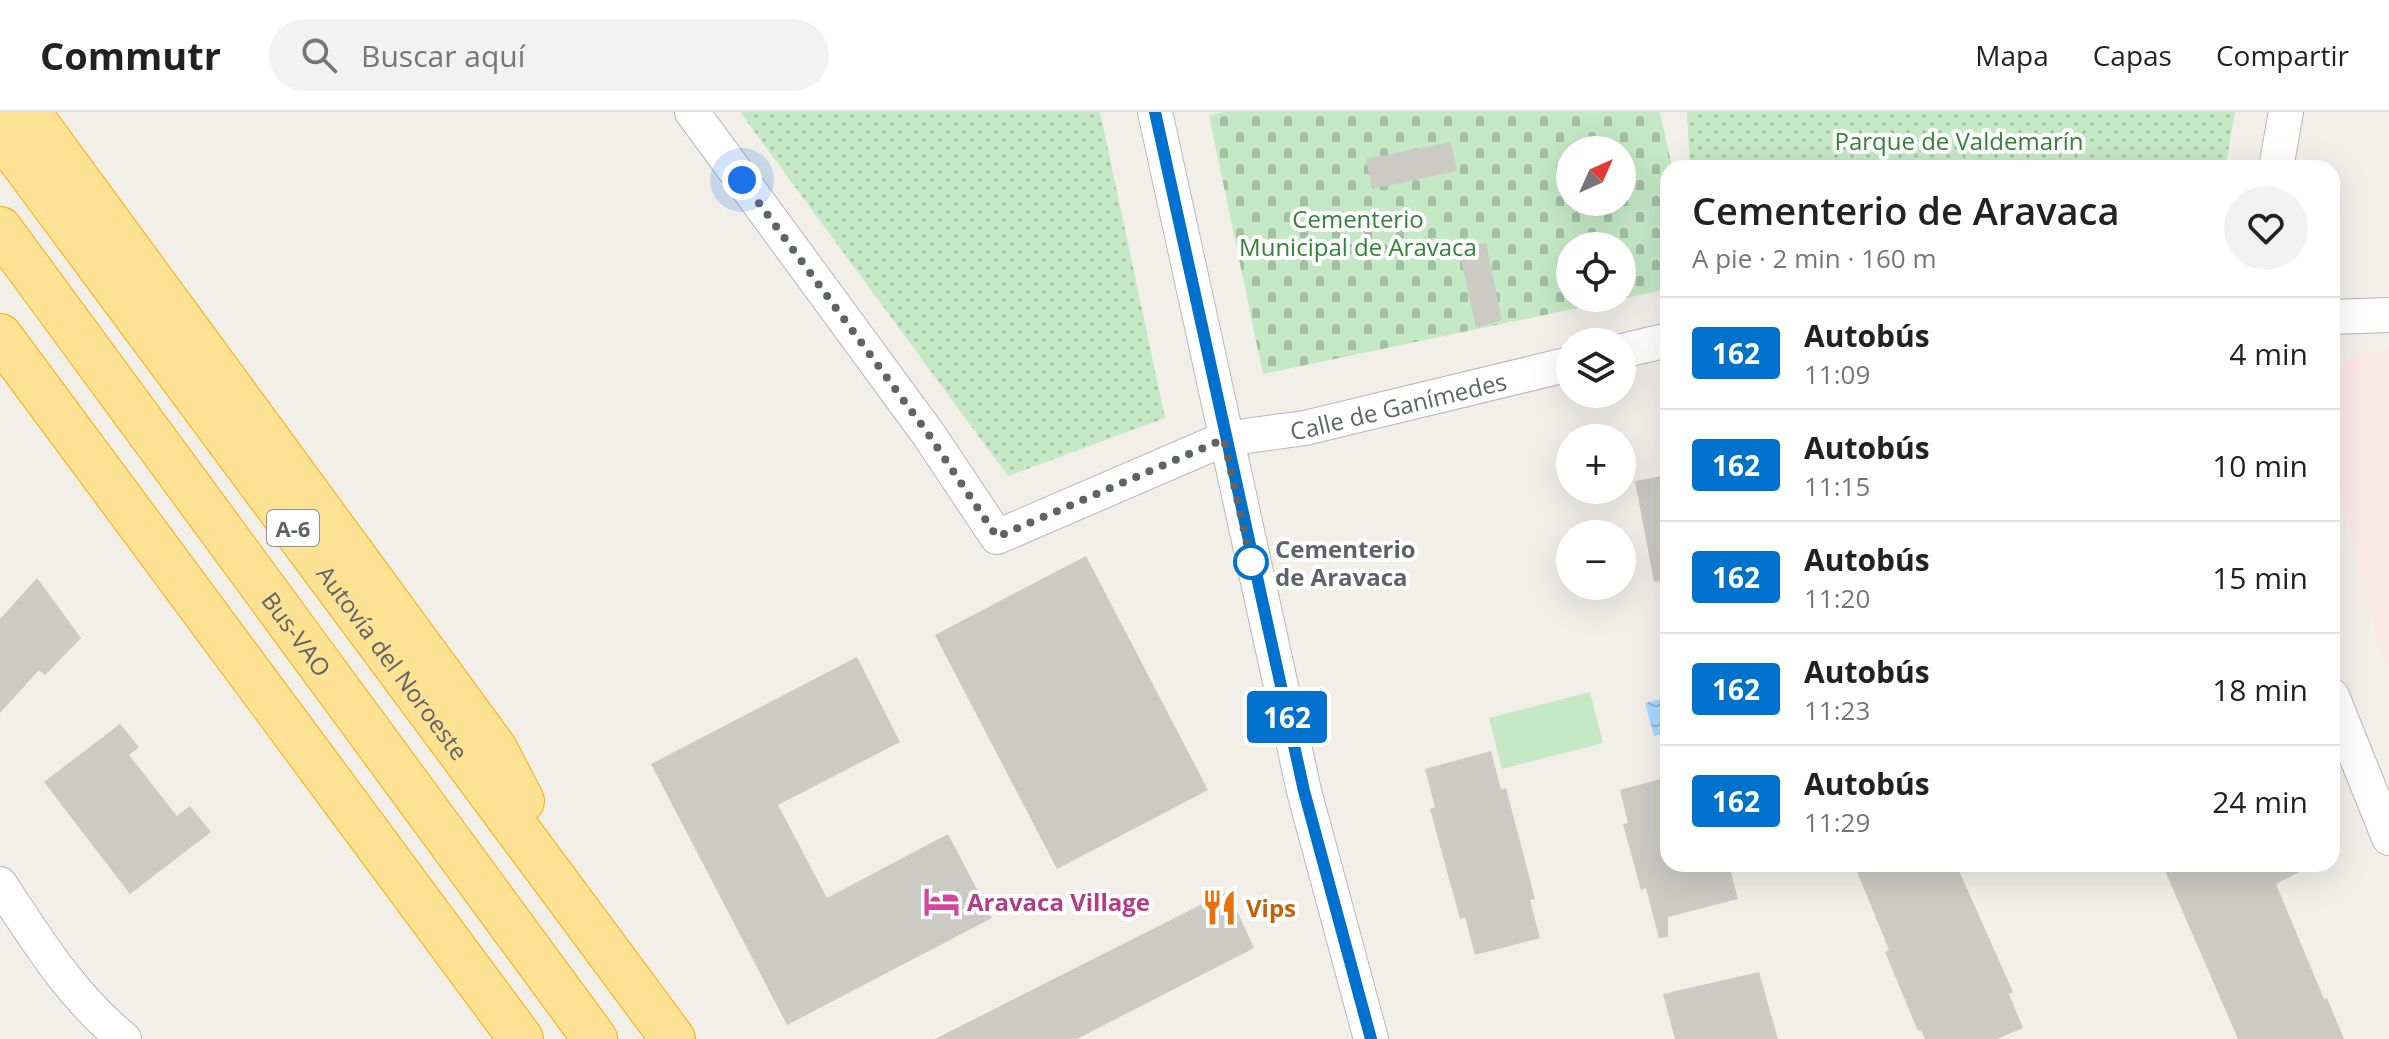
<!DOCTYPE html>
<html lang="es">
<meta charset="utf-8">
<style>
body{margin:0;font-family:"Open Sans",sans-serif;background:#f2f2f2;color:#222;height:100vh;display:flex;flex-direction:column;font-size:30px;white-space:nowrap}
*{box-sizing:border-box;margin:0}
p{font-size:26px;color:#767676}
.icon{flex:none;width:44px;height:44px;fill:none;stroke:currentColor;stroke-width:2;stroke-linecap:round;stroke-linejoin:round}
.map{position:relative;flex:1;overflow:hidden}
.side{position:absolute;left:1660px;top:48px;width:680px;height:712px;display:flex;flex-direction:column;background:#fff;border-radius:24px;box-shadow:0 8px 32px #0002}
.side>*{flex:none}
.badge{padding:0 16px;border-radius:6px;font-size:28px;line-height:52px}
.needle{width:52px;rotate:45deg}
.buttons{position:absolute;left:1556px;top:24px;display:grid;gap:16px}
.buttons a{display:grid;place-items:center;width:80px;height:80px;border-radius:50%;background:#fff;box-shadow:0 8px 32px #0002;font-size:40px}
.you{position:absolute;width:40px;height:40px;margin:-20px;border:6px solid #fff;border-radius:50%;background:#1a73e8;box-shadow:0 0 0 12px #1a73e833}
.map>.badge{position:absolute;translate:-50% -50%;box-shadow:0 0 0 4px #fff}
.round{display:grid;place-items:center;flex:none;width:84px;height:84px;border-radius:42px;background:#f2f2f2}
.overview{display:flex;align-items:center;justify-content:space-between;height:136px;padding:0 32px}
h1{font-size:38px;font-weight:600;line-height:60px}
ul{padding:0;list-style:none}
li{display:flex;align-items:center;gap:24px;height:112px;padding:0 32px;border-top:2px solid #e0e0e0}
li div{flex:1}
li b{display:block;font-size:30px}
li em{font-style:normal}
li .badge{min-width:88px;font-weight:700;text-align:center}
header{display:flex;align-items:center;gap:48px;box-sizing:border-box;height:112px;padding:0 40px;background:#fff;border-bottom:2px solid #e0e0e0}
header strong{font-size:38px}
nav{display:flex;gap:44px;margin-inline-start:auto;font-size:28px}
.search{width:560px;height:72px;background:#f2f2f2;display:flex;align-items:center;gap:20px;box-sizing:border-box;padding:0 28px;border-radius:44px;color:#767676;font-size:30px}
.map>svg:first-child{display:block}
</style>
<header>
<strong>Commutr</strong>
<div class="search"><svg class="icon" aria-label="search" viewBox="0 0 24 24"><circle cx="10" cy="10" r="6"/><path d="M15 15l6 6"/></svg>Buscar aquí</div>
<nav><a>Mapa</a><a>Capas</a><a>Compartir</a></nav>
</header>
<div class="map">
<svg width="2389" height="927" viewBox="0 0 2389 927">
<defs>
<pattern id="cemetery-stones" width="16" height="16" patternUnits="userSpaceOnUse" patternTransform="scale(2)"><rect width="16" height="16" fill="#c5e8c5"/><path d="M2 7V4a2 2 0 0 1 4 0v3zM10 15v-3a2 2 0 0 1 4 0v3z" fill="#a3c0a4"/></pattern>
<pattern id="park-dots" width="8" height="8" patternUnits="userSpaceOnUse" patternTransform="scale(2)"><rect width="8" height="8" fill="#c5e8c5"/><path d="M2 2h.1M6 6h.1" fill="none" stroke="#a3c0a4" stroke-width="1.8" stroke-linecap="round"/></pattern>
<pattern id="water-waves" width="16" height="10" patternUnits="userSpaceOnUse" patternTransform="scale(2)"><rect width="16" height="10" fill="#aadaff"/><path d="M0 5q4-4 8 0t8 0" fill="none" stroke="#8eb4d2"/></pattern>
</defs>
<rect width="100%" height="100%" fill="#f1efe8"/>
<path fill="#fce8e6" d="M2389,238V554L2380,536L2332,344V260L2360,240Z"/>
<path fill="url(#cemetery-stones)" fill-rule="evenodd" d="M1224,0H1660L1672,56H1668V177L1263,262L1209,3ZM1570,38H1622V90H1570ZM1570,134H1622V186H1570Z"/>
<g fill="url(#park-dots)">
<path d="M740,0H1100L1165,306L1008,364Z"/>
<path d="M1687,0H2235L2225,56H1690Z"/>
</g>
<path fill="#c5e8c5" d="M1590,580L1603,631L1502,657L1489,606Z"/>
<path fill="url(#water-waves)" d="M1668,585V621L1654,624L1645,591Z"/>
<g fill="#cccac5">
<path d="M1451,30L1457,59L1372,77L1366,47Z"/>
<path d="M1486,131L1502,208L1476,216L1459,138Z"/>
<path d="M1668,363V468L1654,470L1635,369Z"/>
<path d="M1086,444L1208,678L1057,757L935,523Z"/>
<path d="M37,466L81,526L45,563L39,558L0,601V507Z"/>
<path d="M857,545L900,630L778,693L827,786L948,722L992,806L787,913L651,652Z"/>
<path d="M120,612L139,635L129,643L177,704L190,694L211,720L130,782L44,670Z"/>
<path d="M1491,639L1501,678L1506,676L1535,787L1530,788L1540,826L1475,843L1465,805L1460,807L1430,697L1435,695L1425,657Z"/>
<path d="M1668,665V752H1729L1738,787L1668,805V825L1659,826L1646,776L1641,778L1623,712L1628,711L1620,678Z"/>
<path d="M1854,752H1956L2013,880L2009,882L2023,916L1997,927H1925L1921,918L1918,919L1885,840L1889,838Z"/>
<path d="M2162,752H2315L2276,772L2324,887L2327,886L2344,927H2238Z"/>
<path d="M1228,779L1254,836L1077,927H935Z"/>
<path d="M1759,860L1778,927H1675L1663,882Z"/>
</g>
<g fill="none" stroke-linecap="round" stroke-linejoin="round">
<defs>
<g id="minor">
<path id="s1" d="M692,0L929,323L997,425L1224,327L1305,316L1570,252"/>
<path d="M1155,0L1304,679L1371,927"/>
<path d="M2276,56L2286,0"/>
<path d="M2332,205L2389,203"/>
<path d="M1622,239L1668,228"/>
<path d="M2332,584L2389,726"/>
<path d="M0,772C37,828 71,884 124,927"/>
</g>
<g id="motorway">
<path d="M28,0L495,637L522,689"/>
<path id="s2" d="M0,20L673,927"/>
<path id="s3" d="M0,117L595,927"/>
<path d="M0,224L521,927"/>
</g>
</defs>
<use href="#minor" stroke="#b5b8bc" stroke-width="36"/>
<use href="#motorway" stroke="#f9ab00" stroke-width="46"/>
<use href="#minor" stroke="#fff" stroke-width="34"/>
<use href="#motorway" stroke="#fde293" stroke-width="44"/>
</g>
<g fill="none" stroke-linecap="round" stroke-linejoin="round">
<defs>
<path id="line" d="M1155,0L1304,679L1371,927"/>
</defs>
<use href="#line" stroke="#fff" stroke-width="18"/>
<use href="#line" stroke="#0072ce" stroke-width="12"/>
<path stroke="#5f6368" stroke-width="8" stroke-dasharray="0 14.4" d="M742,68L929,323L997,425L1224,327L1251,450"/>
</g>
<defs>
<symbol id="hotel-bare" viewBox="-9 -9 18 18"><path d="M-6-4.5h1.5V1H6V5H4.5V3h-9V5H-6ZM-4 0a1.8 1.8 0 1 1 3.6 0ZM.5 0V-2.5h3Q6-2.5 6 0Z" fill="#d1479c" stroke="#fff" stroke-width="2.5" paint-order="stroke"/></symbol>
<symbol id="restaurant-bare" viewBox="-9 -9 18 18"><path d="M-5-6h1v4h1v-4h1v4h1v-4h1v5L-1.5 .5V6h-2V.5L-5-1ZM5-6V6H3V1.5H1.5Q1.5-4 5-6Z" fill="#e8710a" stroke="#fff" stroke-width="2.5" paint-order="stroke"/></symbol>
</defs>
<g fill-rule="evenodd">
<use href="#hotel-bare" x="916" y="764" width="51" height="51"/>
<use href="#restaurant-bare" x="1194" y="770" width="51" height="51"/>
</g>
<circle fill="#fff" stroke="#0072ce" stroke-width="4" cx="1251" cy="450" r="16"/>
<g text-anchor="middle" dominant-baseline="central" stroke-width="8" stroke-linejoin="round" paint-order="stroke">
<rect fill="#fff" stroke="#8f9295" stroke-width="2" x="267" y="398" width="52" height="36" rx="6"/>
<g font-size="22" font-weight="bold" fill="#5f6368">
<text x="293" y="416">A-6</text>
</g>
<g font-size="24" fill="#348238" stroke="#fff">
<text x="1959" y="28">Parque de Valdemarín</text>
<text x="1358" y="106">Cementerio<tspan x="1358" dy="28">Municipal de Aravaca</tspan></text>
</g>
<g font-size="24" fill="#5f6368" stroke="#fff">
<text stroke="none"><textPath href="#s1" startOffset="948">Calle de Ganímedes</textPath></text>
<text stroke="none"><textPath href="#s3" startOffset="502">Bus-VAO</textPath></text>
<text stroke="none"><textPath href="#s2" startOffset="660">Autovía del Noroeste</textPath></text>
</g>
<g font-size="24" font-weight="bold" fill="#5f6368" stroke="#fff" text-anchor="start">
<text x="1275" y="436">Cementerio<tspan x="1275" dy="28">de Aravaca</tspan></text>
</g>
<g font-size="24" font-weight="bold" fill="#b23c85" stroke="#fff" text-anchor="start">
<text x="967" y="789">Aravaca Village</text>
</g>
<g font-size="24" font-weight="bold" fill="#c56008" stroke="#fff" text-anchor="start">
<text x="1246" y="795">Vips</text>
</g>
</g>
</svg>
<div class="buttons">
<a><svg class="needle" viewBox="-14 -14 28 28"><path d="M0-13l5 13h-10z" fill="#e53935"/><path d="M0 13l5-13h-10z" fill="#767676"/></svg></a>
<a><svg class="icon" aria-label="locate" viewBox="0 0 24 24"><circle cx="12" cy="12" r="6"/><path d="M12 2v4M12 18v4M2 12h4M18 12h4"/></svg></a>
<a><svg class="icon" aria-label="layers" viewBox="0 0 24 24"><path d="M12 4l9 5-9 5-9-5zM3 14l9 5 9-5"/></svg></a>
<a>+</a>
<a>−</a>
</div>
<div class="you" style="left:742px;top:68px"></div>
<b class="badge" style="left:1287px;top:605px;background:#0072ce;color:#fff">162</b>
<section class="side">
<div class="overview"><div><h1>Cementerio de Aravaca</h1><p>A pie · 2 min · 160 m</p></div><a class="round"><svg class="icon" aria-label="heart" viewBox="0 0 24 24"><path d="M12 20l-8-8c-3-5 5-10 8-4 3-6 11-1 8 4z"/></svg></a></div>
<ul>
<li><span class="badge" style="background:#0072ce;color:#fff">162</span><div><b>Autobús</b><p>11:09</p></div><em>4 min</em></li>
<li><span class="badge" style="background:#0072ce;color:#fff">162</span><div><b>Autobús</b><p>11:15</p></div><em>10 min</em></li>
<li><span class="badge" style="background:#0072ce;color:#fff">162</span><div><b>Autobús</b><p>11:20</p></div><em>15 min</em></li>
<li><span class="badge" style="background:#0072ce;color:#fff">162</span><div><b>Autobús</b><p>11:23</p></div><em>18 min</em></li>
<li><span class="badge" style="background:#0072ce;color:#fff">162</span><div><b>Autobús</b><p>11:29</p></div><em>24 min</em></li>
</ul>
</section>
</div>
